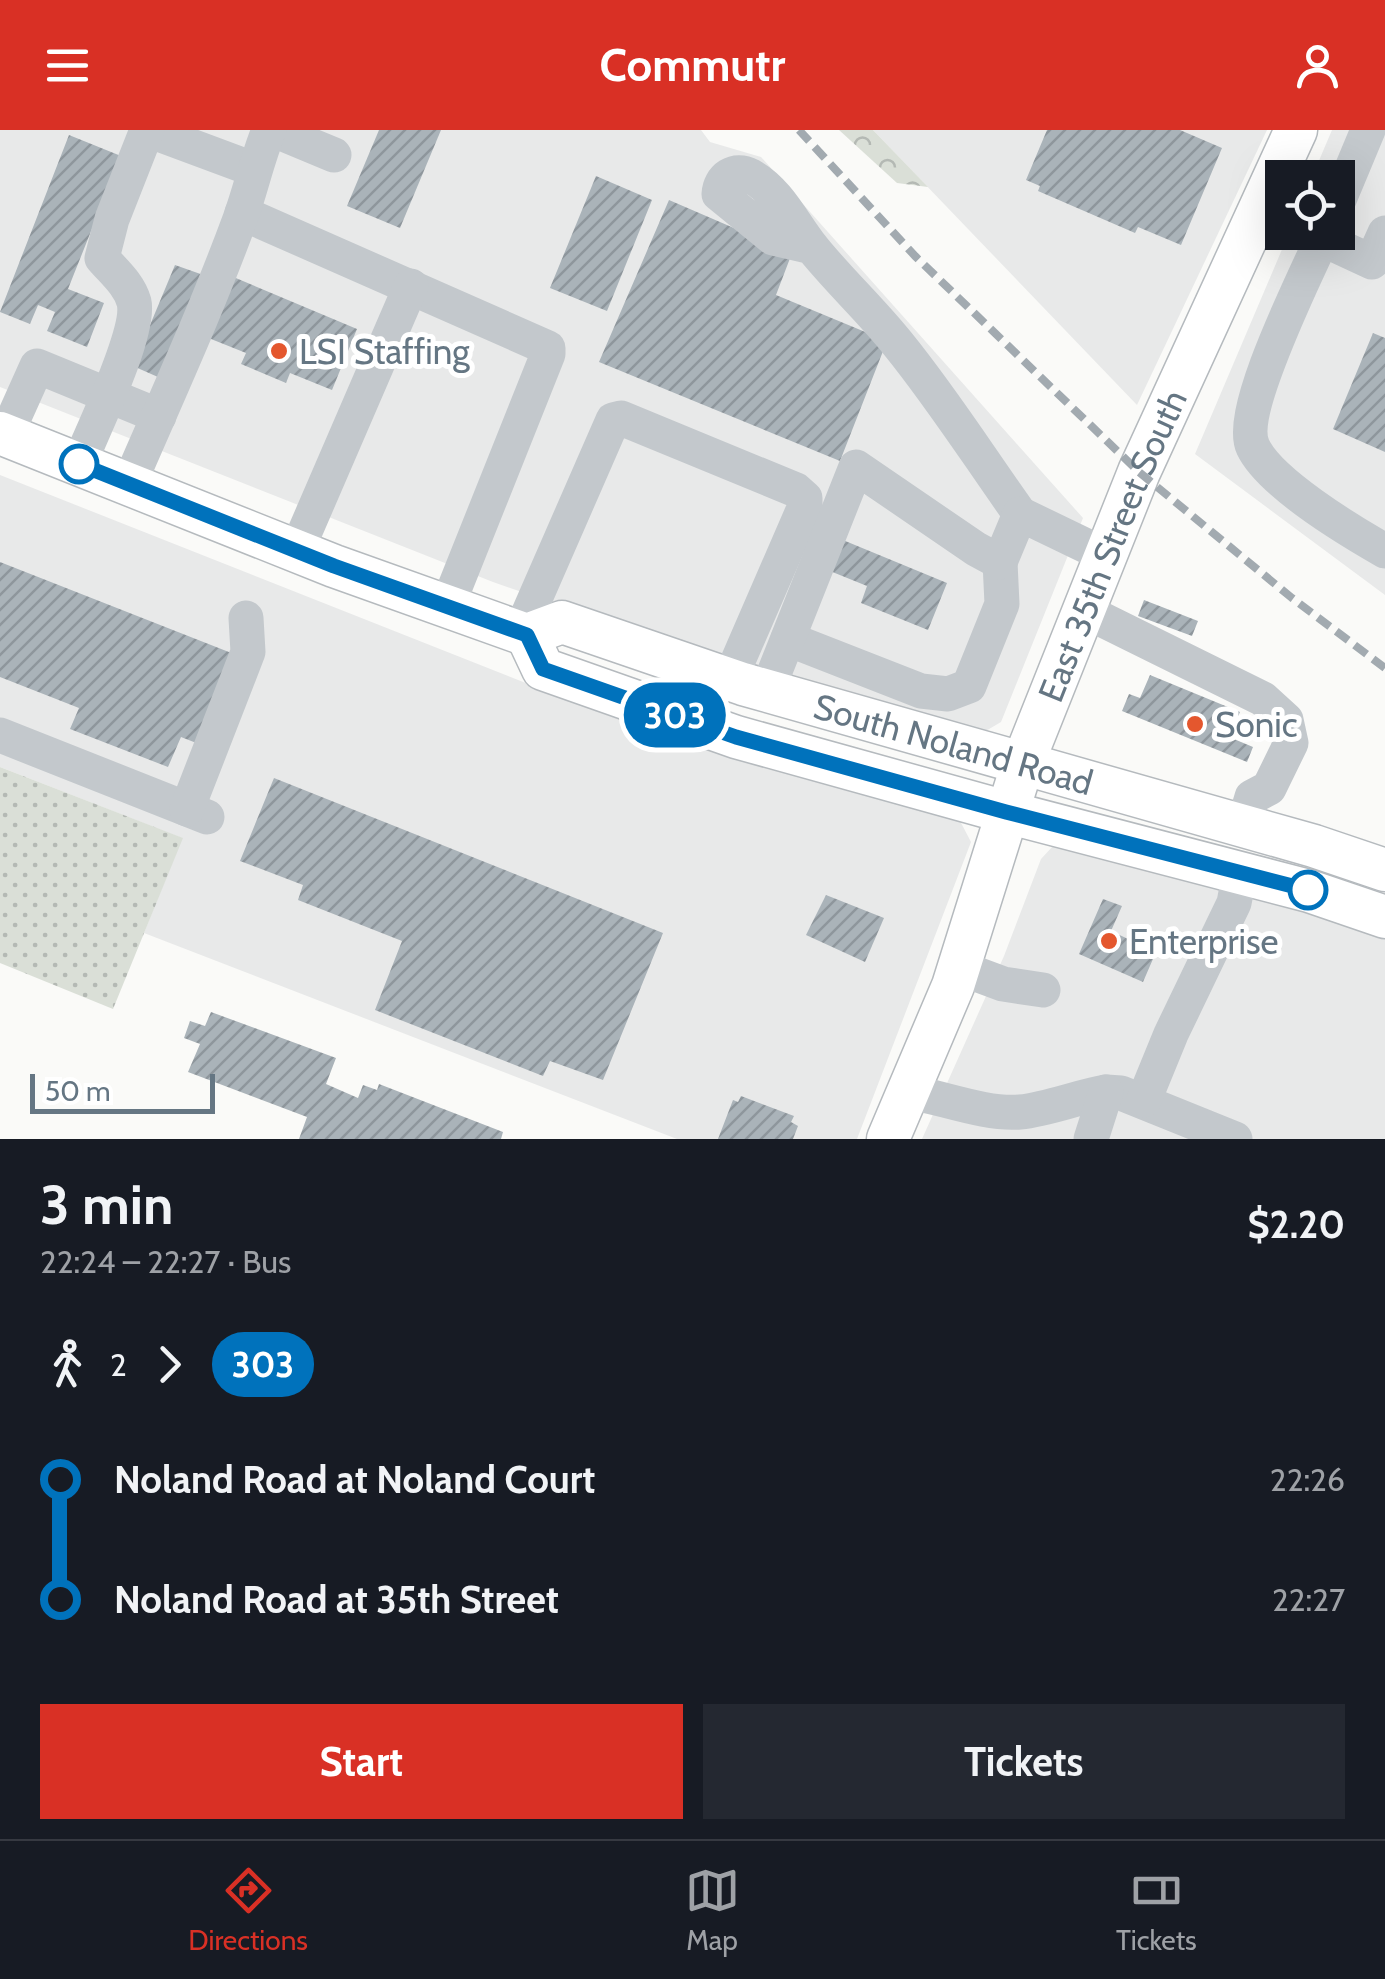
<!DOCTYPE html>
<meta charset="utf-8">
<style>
body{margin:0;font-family:Cabin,sans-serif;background:#242831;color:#f1f3f6;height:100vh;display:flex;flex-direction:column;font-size:38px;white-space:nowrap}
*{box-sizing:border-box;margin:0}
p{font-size:32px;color:#9ea1a6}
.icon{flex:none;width:55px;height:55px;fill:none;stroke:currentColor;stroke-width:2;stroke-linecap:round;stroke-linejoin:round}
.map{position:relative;height:1009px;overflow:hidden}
.panel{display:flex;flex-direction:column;background:#171b24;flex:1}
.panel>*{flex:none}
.badge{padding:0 20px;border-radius:32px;font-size:35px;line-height:65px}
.controls{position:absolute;left:1265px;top:30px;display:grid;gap:20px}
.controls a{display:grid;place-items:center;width:90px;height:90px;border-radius:0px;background:#171b24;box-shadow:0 10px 40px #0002;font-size:50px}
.scale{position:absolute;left:30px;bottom:25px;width:185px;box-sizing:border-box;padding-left:10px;border:5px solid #657683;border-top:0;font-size:28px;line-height:35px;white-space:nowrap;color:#657683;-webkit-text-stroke:8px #fff;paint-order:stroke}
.map>.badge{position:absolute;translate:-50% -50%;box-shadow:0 0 0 5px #fff}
.legs{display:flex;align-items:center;gap:15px;height:110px;padding:0 40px;font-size:32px}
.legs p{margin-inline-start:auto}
.headline{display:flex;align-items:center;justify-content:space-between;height:170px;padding:0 40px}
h1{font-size:55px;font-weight:700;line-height:75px}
.button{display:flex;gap:20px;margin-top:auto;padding:20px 40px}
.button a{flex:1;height:115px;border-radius:0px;background:#d93025;color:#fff;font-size:40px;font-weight:700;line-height:115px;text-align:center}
.button a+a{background:#242831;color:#f1f3f6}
ul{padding:0 40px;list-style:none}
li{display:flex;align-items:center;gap:35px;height:120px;font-size:38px}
li i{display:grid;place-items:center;width:15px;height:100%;margin:0 12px;background:currentColor}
li i::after{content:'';width:25px;height:25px;margin:-12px;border:8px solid;border-radius:50%;background:#171b24}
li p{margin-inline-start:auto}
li:first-child i{background:linear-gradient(#0000 50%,currentColor 0)}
li:last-child i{background:linear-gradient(currentColor 50%,#0000 0)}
header{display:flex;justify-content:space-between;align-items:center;height:130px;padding:0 40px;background:#d93025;color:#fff;font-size:45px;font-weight:700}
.tabs{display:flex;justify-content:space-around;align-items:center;height:140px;border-top:2px solid #363941;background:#171b24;font-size:28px;color:#9ea1a6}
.tabs a{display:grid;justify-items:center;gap:5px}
.tabs .selected{color:#d93025}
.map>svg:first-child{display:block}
</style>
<header><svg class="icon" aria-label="menu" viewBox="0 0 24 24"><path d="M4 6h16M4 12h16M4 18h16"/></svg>Commutr<svg class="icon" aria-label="person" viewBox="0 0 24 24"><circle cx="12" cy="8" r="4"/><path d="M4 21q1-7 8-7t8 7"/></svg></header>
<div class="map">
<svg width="1385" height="1009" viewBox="0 0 1385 1009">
<defs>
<pattern id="grass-dots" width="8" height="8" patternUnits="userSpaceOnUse" patternTransform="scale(2.5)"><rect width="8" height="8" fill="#dadfd7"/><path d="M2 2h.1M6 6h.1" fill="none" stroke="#b4b9b4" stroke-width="1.8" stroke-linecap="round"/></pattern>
<pattern id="forest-crowns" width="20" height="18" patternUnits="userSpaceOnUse" patternTransform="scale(2.5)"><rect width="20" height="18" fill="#dadfd7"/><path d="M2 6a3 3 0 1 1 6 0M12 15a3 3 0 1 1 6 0" fill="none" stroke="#b4b9b4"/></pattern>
<pattern id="building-hatch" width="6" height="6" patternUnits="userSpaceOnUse" patternTransform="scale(2.5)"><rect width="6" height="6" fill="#aab3b9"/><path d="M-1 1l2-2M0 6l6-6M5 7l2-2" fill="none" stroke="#8e969c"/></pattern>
</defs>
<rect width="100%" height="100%" fill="#fafaf8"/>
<g fill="#e8e9e9">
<path d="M0,0H701L710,12L761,27L1083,388L1001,592L984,602L689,520L493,452L0,257Z"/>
<path d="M873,0H1267L1137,275Z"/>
<path d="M1332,0H1385V465L1195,324L1289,103L1338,102V48L1312,47Z"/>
<path d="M0,345L604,584L720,623L959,689L971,712L857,1009H677L144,803L182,708L0,637Z"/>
<path d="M1053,716L1385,803V1009H922L1004,826L1041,729Z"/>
</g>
<path fill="url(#grass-dots)" d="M0,637L183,708L113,879L0,833Z"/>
<path fill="url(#forest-crowns)" d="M839,0H873L928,57L897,53Z"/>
<g fill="url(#building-hatch)">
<path d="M379,0H441L400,98L347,76Z"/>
<path d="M1047,0H1180L1222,18L1181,115L1138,97L1135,103L1038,61L1040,56L1026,50Z"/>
<path d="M69,5L121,26L68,159L104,173L87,217L47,201L55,182L38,175L30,194L0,182Z"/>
<path d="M596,46L652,70L607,181L550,158Z"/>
<path d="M669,70L792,123L776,165L887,211L840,331L599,232Z"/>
<path d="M175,135L209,147L167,251L133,236Z"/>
<path d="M231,146L357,199L332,260L290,243L286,253L241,234L246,223L206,207Z"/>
<path d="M1373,203L1385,208V322L1333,299Z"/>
<path d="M838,408L947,453L928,500L861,473L867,456L825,439Z"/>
<path d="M0,432L239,526L204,616L181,607L168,637L70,599L79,578L0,547Z"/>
<path d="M1144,470L1198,491L1192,506L1138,486Z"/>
<path d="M1150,545L1240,582L1229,607L1253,617L1247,632L1122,581L1129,564L1140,568Z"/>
<path d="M274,648L663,803L603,950L550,931L543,946L375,880L402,811L298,770L303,755L240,731Z"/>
<path d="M826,765L884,788L865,832L806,805Z"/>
<path d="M1103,769L1122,776L1111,801L1156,822L1143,852L1079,824Z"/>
<path d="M211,882L336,928L326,954L358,968L363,955L377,960L379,954L503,1002L501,1009H299L307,987L188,942L200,914L184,908L190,891L205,896Z"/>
<path d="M741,966L794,986L791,992L798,996L793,1009H718L733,970L738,972Z"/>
</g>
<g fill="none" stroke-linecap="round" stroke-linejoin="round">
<defs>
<g id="major">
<path id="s1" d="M0,303L334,436L527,505L562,492L743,554L1314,716L1385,740"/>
<path d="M527,505L543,539L736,607L1006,682L1309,761L1385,787"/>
<path id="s2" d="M888,1009L953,856L1023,633L1139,342L1296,0"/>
</g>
</defs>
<use href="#major" stroke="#b5babe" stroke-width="45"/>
<g stroke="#c3c8cc" stroke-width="35">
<path d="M148,0L253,39"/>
<path d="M274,0L334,25"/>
<path d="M1338,72L1368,0"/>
<path d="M242,83L548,218V224L447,477"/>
<path d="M1307,102L1372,132L1385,103"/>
<path d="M1325,102C1308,142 1236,281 1253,317C1270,353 1350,401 1385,421"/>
<path d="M812,117L773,108L719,64C720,48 734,37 751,46C778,61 793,93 811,116C838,150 871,180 898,214C942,268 980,328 1020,384"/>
<path d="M6,305L37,236L159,286"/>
<path d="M79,334C92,302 141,202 134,172C129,154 114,142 102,128L112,89L147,0"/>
<path d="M129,354C167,266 207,179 240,89C251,59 257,29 269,0"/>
<path d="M297,420L411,156"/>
<path d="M1085,481L1263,569L1286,590L1291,613L1269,658L1252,667L1243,697"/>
<path d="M520,503L613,290L621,288L796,360L805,368V376L730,549"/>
<path d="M788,509L921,561L948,564L969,556L1002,474L1000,432"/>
<path d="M767,561L856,337L976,419L1000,432L1020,384L1107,426"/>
<path d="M0,605L207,687"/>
<path d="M187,679L248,522L246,488"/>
<path d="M960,838L1003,854L1043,860"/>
<path d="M910,962C943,968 987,985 1020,982C1049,979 1077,967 1106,962L1121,963L1235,1009"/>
<path d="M1144,970L1171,904L1234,773L1240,742"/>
<path d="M1091,1009L1106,962"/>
</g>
<use href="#major" stroke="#fff" stroke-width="42"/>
<path stroke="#a2aab0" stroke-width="8" stroke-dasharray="15 8" stroke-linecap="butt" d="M799,0L915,126L1139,342L1292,468L1385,538"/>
</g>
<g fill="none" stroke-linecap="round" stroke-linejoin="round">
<defs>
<path id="line-1" d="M79,334L334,436L527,505L543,539L736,607L1006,682L1308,760"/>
</defs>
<use href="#line-1" stroke="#fff" stroke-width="22"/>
<use href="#line-1" stroke="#0072bc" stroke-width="15"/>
</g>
<g fill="#e4572e" stroke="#fff" stroke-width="4">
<circle cx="279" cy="221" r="10"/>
<circle cx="1195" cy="594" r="10"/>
<circle cx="1109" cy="811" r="10"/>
</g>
<g fill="#fff" stroke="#0072bc" stroke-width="5">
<circle cx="79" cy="334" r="18"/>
<circle cx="1308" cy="760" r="18"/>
</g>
<g text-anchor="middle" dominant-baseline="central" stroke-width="10" stroke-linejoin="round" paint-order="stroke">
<g font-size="35" fill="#657683" stroke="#fff" text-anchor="start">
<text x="299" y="221">LSI Staffing</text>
<text x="1215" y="594">Sonic</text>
<text x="1129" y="811">Enterprise</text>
</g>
<g font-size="35" fill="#657683" stroke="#fff">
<text stroke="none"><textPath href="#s2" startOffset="635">East 35th Street South</textPath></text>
<text stroke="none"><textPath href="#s1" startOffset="1012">South Noland Road</textPath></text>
</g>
</g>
</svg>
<div class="controls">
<a><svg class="icon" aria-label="locate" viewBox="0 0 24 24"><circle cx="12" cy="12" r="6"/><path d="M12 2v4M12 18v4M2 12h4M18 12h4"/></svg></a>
</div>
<div class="scale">50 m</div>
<b class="badge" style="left:675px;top:585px;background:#0072bc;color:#fff">303</b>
</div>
<section class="panel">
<div class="headline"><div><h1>3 min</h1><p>22:24 – 22:27 · Bus</p></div><b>$2.20</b></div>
<div class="legs"><svg class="icon" aria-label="walk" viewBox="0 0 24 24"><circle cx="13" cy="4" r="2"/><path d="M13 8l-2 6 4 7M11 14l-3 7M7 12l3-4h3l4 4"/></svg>2<svg class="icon" aria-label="forward" viewBox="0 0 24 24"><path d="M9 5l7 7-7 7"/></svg><b class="badge" style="background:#0072bc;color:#fff">303</b></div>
<ul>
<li><i style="color:#0072bc"></i><b>Noland Road at Noland Court</b><p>22:26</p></li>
<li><i style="color:#0072bc"></i><b>Noland Road at 35th Street</b><p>22:27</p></li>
</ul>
<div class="button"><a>Start</a><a>Tickets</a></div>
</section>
<nav class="tabs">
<a class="selected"><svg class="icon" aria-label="directions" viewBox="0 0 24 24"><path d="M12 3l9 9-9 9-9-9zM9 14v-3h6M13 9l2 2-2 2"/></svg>Directions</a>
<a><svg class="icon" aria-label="map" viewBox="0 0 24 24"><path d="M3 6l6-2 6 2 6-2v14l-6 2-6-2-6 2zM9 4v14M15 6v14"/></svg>Map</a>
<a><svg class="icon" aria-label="tickets" viewBox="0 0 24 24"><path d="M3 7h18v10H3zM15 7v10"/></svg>Tickets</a>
</nav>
